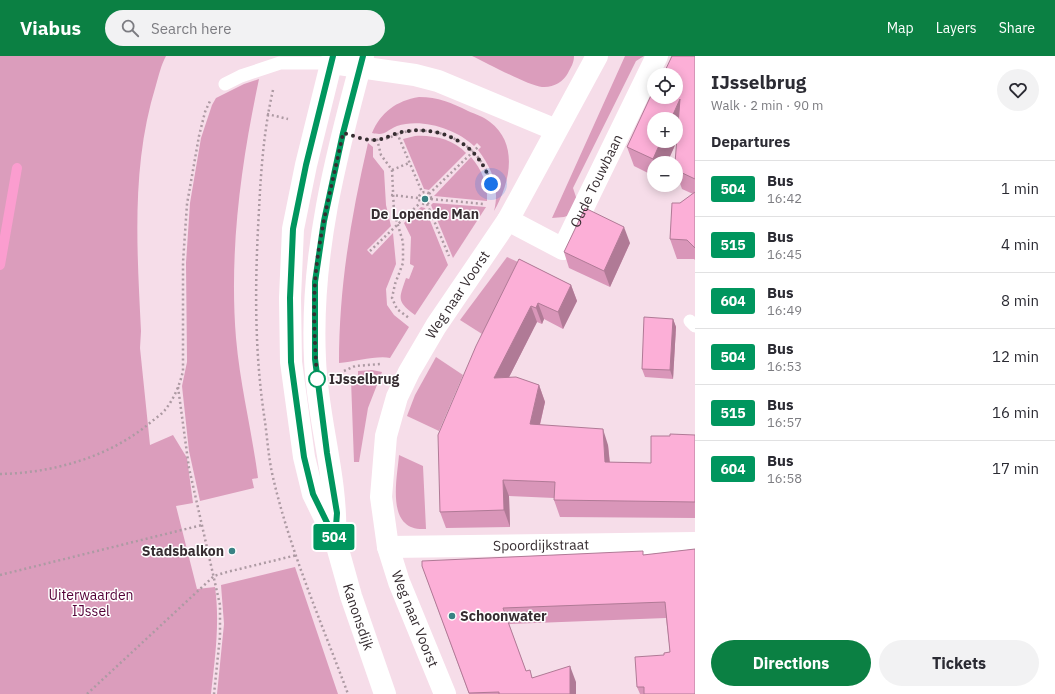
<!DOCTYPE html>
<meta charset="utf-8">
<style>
body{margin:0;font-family:"IBM Plex Sans",sans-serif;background:#f2f2f3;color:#2b2b33;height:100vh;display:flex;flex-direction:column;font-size:15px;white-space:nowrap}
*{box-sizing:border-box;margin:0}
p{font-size:13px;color:#7c7c81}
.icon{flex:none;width:22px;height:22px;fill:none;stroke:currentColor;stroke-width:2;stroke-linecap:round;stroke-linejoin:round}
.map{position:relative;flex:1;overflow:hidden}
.drawer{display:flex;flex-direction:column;background:#fff;width:360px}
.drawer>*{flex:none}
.badge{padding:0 8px;border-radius:3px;font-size:14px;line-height:26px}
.buttons{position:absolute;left:647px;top:12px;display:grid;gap:8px}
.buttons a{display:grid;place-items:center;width:36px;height:36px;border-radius:50%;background:#fff;box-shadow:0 2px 10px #0003;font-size:20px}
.you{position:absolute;width:20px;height:20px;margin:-10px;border:3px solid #fff;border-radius:50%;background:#1a73e8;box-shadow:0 0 0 6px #1a73e833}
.map>.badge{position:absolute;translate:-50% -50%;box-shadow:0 0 0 2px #fff}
h2{padding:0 16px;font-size:15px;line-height:36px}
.round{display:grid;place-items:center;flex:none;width:42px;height:42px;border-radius:21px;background:#f2f2f3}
.head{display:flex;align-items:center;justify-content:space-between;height:68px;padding:0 16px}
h1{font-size:19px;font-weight:800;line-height:30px}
.action{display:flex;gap:8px;margin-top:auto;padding:8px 16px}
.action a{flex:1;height:46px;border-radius:24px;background:#0b8043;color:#fff;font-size:16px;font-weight:800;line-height:46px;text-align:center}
.action a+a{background:#f2f2f3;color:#2b2b33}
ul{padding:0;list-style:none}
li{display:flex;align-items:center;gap:12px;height:56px;padding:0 16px;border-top:1px solid #e1e1e2}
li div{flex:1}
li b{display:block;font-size:15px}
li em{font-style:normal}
li .badge{min-width:44px;font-weight:700;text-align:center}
header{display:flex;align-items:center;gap:24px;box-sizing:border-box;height:56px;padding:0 20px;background:#0b8043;color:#fff}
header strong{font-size:19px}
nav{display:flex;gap:22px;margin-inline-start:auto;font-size:14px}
.search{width:280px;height:36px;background:#f2f2f3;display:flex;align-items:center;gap:10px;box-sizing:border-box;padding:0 14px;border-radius:22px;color:#7c7c81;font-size:15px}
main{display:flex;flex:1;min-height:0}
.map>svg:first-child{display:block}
</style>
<header>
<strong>Viabus</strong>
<div class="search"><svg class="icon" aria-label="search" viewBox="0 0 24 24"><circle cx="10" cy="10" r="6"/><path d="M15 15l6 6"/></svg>Search here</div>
<nav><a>Map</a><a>Layers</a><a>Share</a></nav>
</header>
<main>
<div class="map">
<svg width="695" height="638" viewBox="0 0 695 638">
<rect width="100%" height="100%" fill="#f6dde9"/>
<g fill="#db9dbc">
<path d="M0,0H166C161,9 159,19 156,29C131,109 137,193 141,275L140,292L150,389L173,379L187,402L193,447L176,450L197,533L215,531C220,567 215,602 211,638H0Z"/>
<path d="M472,0H574C574,7 571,11 568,17C563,26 553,32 542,31C529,30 487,7 472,0Z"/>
<path d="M625,0H644L636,5L573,132L577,144L570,159L564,161L552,162Z"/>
<path d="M259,23C241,108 229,195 236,282C240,329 252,375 258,422L252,423L254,432L200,445L189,395L182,330L187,306L186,207L190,147L201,82L212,49L216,42L244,28Z"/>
<path d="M419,41C438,41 452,47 468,55C475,58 484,61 490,66C519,88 510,127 494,155C500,132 492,112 478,94L481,91L477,87L474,90C456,73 422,62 397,70C385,75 386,80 372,77C381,56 396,45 419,41Z"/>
<path d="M415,80C433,79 453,83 466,97L429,134L424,133L403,83Z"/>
<path d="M368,87L373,91V101L384,115L386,149L391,170L367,194L372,199L393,177L396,208L386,233L387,249L394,259L409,271L390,302C378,299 354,306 339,307C339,230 351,161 368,87Z"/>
<path d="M471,101C482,114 488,128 487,145L434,140Z"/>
<path d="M433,147L486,151L453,202L431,149Z"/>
<path d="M421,151L425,152L448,209L415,259C396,245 399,243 406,222L409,223L414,210L410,208L411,181L404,167Z"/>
<path d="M507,201L518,206L482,278L460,264Z"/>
<path d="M436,301L463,319L439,375L407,360L415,339Z"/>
<path d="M372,314L382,316L368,352L359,406H354L351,324L358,323V315Z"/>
<path d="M399,399L423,410L426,473C385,476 397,424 399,399Z"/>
<path d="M295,511L338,638H217L224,568L221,529Z"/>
</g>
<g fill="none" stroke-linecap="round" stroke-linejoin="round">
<path stroke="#fb9dcf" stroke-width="10" d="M0,209L17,112"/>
<g stroke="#ad9aa3" stroke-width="2.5" stroke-dasharray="2 3" stroke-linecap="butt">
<path d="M273,34C264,73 261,113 259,154C255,223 254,290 264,359C267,378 268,398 272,417C289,493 321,565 348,638"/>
<path d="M267,58L288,63"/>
<path d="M397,77L422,136"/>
<path d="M377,83L381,99L392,114L394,156L403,186V207L395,228L392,242L397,253L409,262"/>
<path d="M371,84C375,84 379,84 383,83C392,82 400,76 410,75C448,71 486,93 492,134"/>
<path d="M392,114L409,107"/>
<circle cx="425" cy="142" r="6"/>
<path d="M429,138L478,91"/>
<path d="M391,139L418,142"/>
<path d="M431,143L484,148"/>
<path d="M427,148L449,200"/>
<path d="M370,195L420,147"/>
<path d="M344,315L355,310L381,308"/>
<path d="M178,331L189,412L220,549V580L214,638"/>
<path d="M0,418C53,417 110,401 151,366C156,362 162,358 165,354C174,343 180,328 183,315V206L187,148L199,80L205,56L210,45"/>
<path d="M0,519L202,469"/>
<path d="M87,638L214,520L227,516L297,499"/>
</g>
<g stroke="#fff" stroke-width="13">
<path d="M225,28L241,20L280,7H332"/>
<path d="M690,265L695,270"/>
</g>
<g stroke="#fff" stroke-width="22">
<path d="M332,7L415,19L438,25L556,74"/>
<path id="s1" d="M508,164L563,193L657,0"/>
<path id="s2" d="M388,491L695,487"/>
<path id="s3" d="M445,638L399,526L388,491L381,441L386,380L397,341L409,316L436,270L508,164L597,0"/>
</g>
<g stroke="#fff" stroke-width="22">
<path id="s4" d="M333,0L306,109L293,173L290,242L291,306L304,401L313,438L335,483L351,540L385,638"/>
<path d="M335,482C338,424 317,362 315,303C310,199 336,99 363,0"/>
</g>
</g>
<g fill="#d996b9">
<path d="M695,0V204L694,203H677L670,183L680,147L693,138L682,133L676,116L677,85L667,107H654V120L634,110L627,91L654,41Z"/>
<path d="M630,187L610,231L569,212L564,196Z"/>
<path d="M519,203L571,229L577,245L563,273L544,263L542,268L537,266L509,321L539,329L545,346L540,369L608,389L610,406L651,407L695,379V462L560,461L554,444V442L509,440L510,471L446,472L440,456Z"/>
<path d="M673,263L676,271L673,323L645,321L642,313Z"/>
<path d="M695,493V638H640L637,631L664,599L670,596L666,562L509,568L526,615L533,622L576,626V638H469L422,510L644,499Z"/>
</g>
<g fill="#b07a96">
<path d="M680,43L687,62L667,107H654L653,103L661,85H676V63H671Z"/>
<path d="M624,171L630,187L610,231L604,215Z"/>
<path d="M571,229L577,245L563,273L558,256Z"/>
<path d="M538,247L544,263L542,268L536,252Z"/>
<path d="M531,250L537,266L500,339L494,322Z"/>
<path d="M673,263L676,271L673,323L670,314Z"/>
<path d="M539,329L545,346L536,385L530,368Z"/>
<path d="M603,373L608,389L611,422L605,406Z"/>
<path d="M503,424L509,440L510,471L504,454Z"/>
<path d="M570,610L576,626V638H570Z"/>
</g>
<g fill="#fcafd7" stroke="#b07a96">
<path d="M672,0H695V123L676,114V107H675L680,43L671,63H654V85H661L653,103L627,91L654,33V41H676V19H663Z"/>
<path d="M695,136V192L687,184L670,183L672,147H680Z"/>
<path d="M585,152L624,171L604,215L564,196Z"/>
<path d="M519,203L571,229L558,256L538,247L536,252L531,250L494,322L516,321L539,329L530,368L603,373L605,406L651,407V380H670V378L695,379V446L554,444L555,426L503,424L504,454L440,456L438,379L476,290Z"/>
<path d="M644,261L673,263L670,314L642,313Z"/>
<path d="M695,493V638H644V631H637L635,601L664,599V597L670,596L665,546L503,552L526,615L530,614L532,622L570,610V638H499V636L469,637L422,510V505L643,495V499Z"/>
</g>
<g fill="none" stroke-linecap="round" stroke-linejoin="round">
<defs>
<path id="line" d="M333,0L306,109L293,173L290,242L291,306L304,401L313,438L335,483L337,457L327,397L315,303V226L324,165L343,77L363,0"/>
</defs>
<use href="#line" stroke="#fff" stroke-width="9"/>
<use href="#line" stroke="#00965e" stroke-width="6"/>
<path stroke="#362d31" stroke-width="4" stroke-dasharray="0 7.2" d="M317,323C315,291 313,258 315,226C319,175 333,126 343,77C352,79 361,83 370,84C383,85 391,78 402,76C442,68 480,89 491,128"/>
</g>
<g fill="#398284" stroke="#fff" stroke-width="1.5">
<circle cx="425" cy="143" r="4"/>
<circle cx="232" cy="495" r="4"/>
<circle cx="452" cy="560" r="4"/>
</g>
<circle fill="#fff" stroke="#00965e" stroke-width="2" cx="317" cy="323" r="8"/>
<g text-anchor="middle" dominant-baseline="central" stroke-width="3" stroke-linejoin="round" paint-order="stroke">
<g font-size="14" fill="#362d31" stroke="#fff">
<text stroke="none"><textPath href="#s1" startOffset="138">Oude Touwbaan</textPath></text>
<text stroke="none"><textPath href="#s3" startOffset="429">Weg naar Voorst</textPath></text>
<text stroke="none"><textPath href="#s2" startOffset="153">Spoordijkstraat</textPath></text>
<text stroke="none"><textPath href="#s4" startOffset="576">Kanonsdijk</textPath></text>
<text transform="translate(415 563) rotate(68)">Weg naar Voorst</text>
</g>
<g font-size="14" font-weight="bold" fill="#362d31" stroke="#fff">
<text x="425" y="158">De Lopende Man</text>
<text x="224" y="495" text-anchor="end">Stadsbalkon</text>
<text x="460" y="560" text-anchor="start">Schoonwater</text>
</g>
<g font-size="14" font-weight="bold" fill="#362d31" stroke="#fff" text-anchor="start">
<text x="329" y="323">IJsselbrug</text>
</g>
<g font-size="14" fill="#540038" stroke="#fff">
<text x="91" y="539">Uiterwaarden<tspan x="91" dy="16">IJssel</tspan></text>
</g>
</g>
</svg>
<div class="buttons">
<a><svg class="icon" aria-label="locate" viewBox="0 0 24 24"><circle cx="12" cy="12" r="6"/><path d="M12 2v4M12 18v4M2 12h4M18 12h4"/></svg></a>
<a>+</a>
<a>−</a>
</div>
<div class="you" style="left:491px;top:128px"></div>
<b class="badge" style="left:334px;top:481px;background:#00965e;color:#fff">504</b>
</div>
<section class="drawer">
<div class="head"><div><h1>IJsselbrug</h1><p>Walk · 2 min · 90 m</p></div><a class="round"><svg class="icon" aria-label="heart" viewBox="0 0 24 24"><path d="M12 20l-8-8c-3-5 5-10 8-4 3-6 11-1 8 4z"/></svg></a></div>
<h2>Departures</h2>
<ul>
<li><span class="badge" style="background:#00965e;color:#fff">504</span><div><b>Bus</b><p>16:42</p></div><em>1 min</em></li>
<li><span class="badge" style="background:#00965e;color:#fff">515</span><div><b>Bus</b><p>16:45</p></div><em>4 min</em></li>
<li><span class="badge" style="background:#00965e;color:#fff">604</span><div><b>Bus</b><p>16:49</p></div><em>8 min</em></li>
<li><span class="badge" style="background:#00965e;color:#fff">504</span><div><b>Bus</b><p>16:53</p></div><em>12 min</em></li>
<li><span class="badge" style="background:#00965e;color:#fff">515</span><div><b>Bus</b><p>16:57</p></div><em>16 min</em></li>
<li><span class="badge" style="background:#00965e;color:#fff">604</span><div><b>Bus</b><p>16:58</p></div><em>17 min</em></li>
</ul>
<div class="action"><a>Directions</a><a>Tickets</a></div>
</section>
</main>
